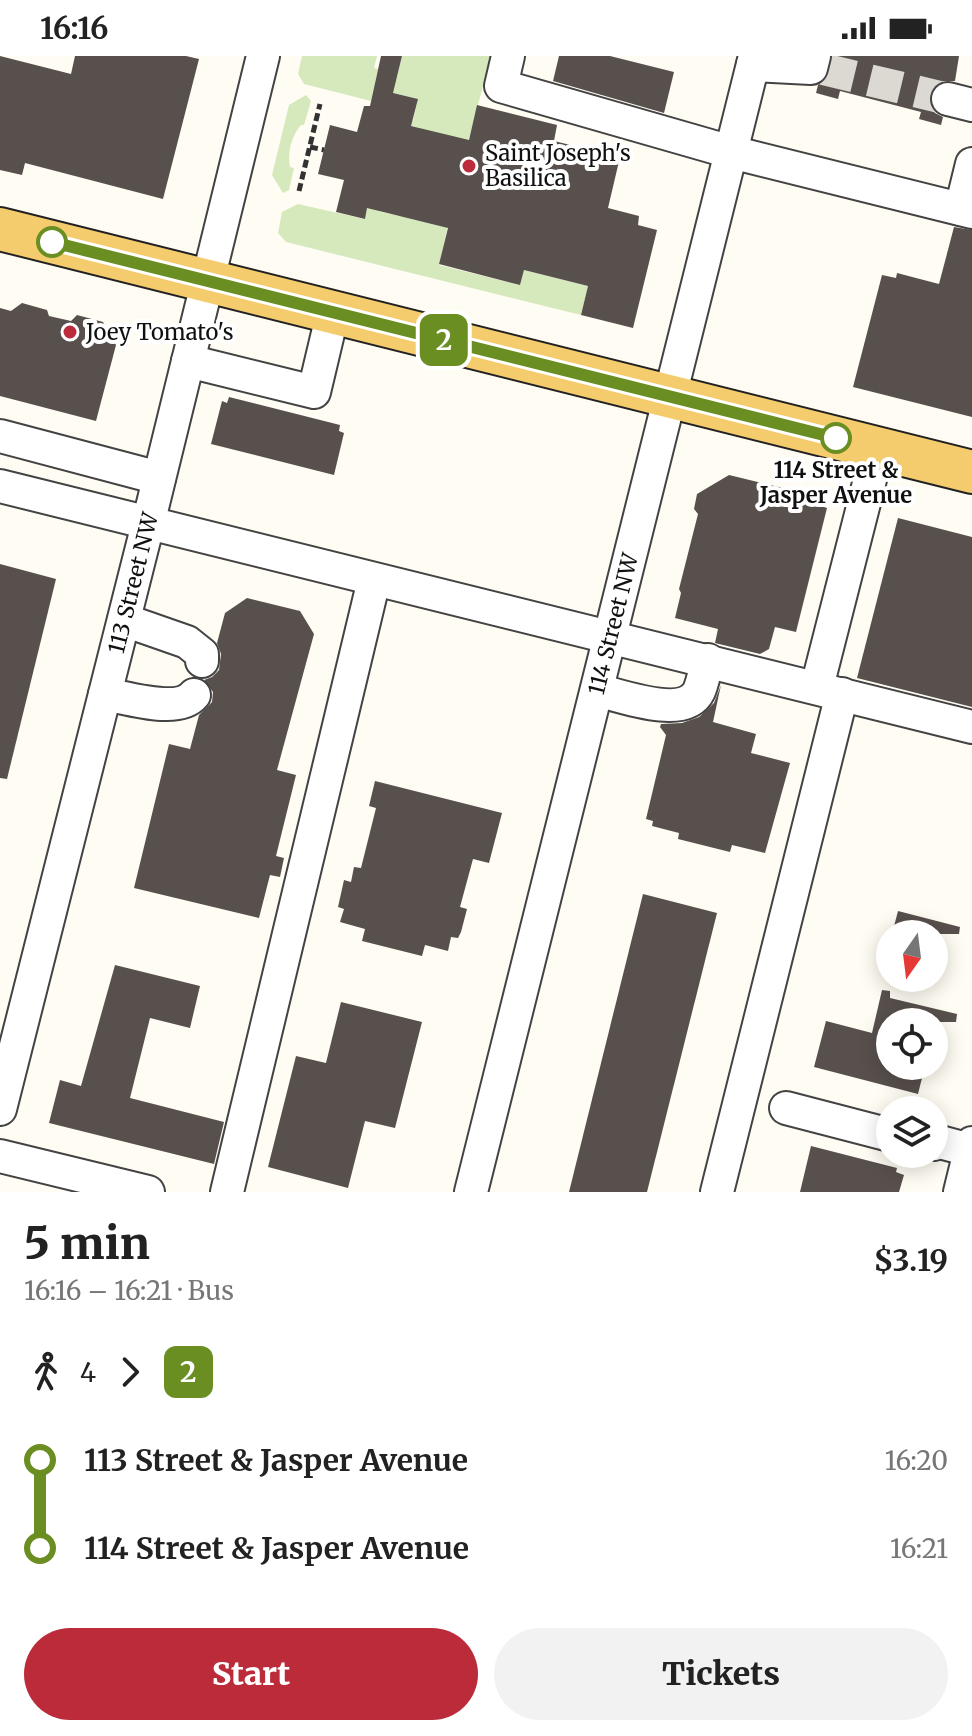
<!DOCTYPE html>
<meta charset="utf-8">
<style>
body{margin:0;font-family:Merriweather,serif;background:#f2f2f2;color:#222;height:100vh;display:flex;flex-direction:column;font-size:30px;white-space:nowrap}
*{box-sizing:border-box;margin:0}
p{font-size:26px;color:#767676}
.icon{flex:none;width:44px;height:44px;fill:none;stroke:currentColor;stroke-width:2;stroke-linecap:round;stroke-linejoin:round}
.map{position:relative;height:1136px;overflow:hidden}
.panel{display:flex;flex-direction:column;background:#fff;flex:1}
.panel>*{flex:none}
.badge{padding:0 16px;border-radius:12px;font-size:28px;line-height:52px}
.needle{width:52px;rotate:194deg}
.controls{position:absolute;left:876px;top:864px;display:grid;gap:16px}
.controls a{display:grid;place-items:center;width:72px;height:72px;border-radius:50%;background:#fff;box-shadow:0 4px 20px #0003;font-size:40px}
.map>.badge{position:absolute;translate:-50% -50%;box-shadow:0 0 0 4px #fff}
.legs{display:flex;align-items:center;gap:12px;height:88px;padding:0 24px;font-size:26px}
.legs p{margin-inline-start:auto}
.headline{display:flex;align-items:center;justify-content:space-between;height:136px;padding:0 24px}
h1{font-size:44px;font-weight:800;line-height:60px}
.cta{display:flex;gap:16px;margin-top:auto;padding:16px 24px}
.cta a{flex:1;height:92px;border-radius:48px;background:#bc2b3a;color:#fff;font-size:32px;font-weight:800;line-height:92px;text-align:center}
.cta a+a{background:#f2f2f2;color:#222}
ul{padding:0 24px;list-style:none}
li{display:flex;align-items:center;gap:28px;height:88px;font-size:30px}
li i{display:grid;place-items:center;width:12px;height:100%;margin:0 10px;background:currentColor}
li i::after{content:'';width:20px;height:20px;margin:-10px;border:6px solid;border-radius:50%;background:#fff}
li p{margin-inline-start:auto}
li:first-child i{background:linear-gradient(#0000 50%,currentColor 0)}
li:last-child i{background:linear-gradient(currentColor 50%,#0000 0)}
.status{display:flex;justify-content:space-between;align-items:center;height:56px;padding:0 40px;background:#fff;direction:ltr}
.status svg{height:22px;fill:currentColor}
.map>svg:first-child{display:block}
</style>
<div class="status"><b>16:16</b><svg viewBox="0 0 49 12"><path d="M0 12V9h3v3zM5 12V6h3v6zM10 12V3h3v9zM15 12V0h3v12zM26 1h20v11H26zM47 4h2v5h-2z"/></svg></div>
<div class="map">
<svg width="972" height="1136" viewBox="0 0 972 1136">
<rect width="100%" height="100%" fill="#fffcf3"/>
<g fill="#d6e9bd">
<path d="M302,0H377L374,12L378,13L371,45L304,28L298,18Z"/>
<path d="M402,0H491L467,90L419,78L420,72L403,68L413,64L417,47L414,42L397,38L390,54L393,21H397Z"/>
<path d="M306,39L311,45L304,69H301C292,79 287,96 290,111L294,112L289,134L283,137L272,119L289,49Z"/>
<path d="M298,148L364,163L368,148L381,156L399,160L400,156L412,163L448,169L439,209L520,229L524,214L588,230L581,259L286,186L278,177L282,156Z"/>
</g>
<g fill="#58504c">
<path d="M0,0L71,18L75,0H186L199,3L163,143L25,107L22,119L0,114Z"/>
<path d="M381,0H402L393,37L418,43L411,70L469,84L477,49L557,69L554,85L620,101L608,152L639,160L638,169L657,174L633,272L581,259L588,230L524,214L520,229L439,208L448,172L367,152L365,163L336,156L344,124L318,118L330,69L357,76L364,50H370Z"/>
<path d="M559,0H610L674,16L664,57L553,25Z"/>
<path d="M832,0H959L955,25H942L935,29L930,38V49L935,57L943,61L941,69L919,63L921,56L840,35L838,43L816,37L818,29L829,17Z"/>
<path d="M954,171L972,174V361L853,331L882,219L896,222L897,217L939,228Z"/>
<path d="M22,247L47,254L49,260L71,265L77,259L103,266L116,289L96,365L0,340V252L11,255Z"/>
<path d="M229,341L340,369L339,375L344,377L334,419L211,388L222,345L227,347Z"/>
<path d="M729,419L815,440L821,450L827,452L796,576L775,571L769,593L760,598L715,587L718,573L675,562L681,537L679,533L698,458L694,453L697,438Z"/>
<path d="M898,462L972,481V651L857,622Z"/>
<path d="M0,508L56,523L7,723L0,722Z"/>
<path d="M247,542L300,555L314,578L277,714L296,719L276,800L284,802L280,821L270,819L259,862L134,832L169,688L190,693L199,659L212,646L213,636L204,624L212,621L219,614L221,598L217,587L225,557Z"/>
<path d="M721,629L713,666L756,678L751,697L790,707L765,797L732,789L730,796L678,783L679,777L652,770L653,765L646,763L666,679L660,671L661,668L682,667L699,661L714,647Z"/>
<path d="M375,725L502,757L489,807L473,803L460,851L467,853L461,876L458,882L451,881L448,895L425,889L422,900L362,885L365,873L340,866L344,853L338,851L344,824L351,826L354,811L361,812L376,752L369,750Z"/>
<path d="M643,838L717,857L647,1136H569Z"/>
<path d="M898,855L960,871L959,878H892Z"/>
<path d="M115,909L200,930L190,972L150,962L130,1042L224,1066L214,1108L49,1067L60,1024L81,1030Z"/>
<path d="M882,934L890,935V942L957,958L956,966H890V1010H925L918,1038L814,1011L826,965L872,977Z"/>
<path d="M341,946L422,966L395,1072L365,1065L348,1132L268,1111L296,1000L326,1007Z"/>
<path d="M811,1090L897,1112L896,1116L904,1119L899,1136H800Z"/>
</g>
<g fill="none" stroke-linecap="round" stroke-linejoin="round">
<path stroke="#dbd9d1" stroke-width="32" stroke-dasharray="32 16" stroke-linecap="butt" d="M823,13L948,43"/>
<defs>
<g id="minor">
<path d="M508,0L501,30L731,96L972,156"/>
<path d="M753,9L811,12L814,0"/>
<path d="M948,43L972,49"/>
<path d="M961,153L972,108"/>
<path d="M188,305L314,336L333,256"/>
<path d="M0,380L159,422"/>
<path d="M0,430C324,512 649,588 972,671"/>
<path d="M124,564L187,586L202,598V605"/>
<path d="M817,631L878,392"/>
<path d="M597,634C621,640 685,664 699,635C703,626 705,613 708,604"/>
<path d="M105,638C128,642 178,658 194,639"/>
<path d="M786,1052L890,1079"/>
<path d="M0,1053L148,468L263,0"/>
<path d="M934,1088L940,1086L970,1094"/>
<path d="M0,1100L148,1136"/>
<path d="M227,1136L374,524"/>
<path d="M471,1136L755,0"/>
<path d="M717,1136L842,638"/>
<path d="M960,1136L972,1087"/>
</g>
<path id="major" d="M0,173L972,416"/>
</defs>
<use href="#minor" stroke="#434343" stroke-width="36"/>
<use href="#major" stroke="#212121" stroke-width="46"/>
<g stroke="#323232" stroke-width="5" stroke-dasharray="8 4" stroke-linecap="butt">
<path d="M310,91L324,94"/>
<path d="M299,135L320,48"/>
</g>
<use href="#minor" stroke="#fff" stroke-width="32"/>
<use href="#major" stroke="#f4cc6e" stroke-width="42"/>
</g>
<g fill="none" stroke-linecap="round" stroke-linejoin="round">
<defs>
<path id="line-1" d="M52,186L836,382"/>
</defs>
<use href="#line-1" stroke="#fff" stroke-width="18"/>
<use href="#line-1" stroke="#6b8e23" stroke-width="12"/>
</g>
<g fill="#bc2b3a" stroke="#fff" stroke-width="3">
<circle cx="469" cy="110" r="8"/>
<circle cx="70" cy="276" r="8"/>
</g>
<g fill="#fff" stroke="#6b8e23" stroke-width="4">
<circle cx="52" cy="186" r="14"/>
<circle cx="836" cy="382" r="14"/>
</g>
<g text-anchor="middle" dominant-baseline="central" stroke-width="8" stroke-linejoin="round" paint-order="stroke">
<g font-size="22" fill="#101010" stroke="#fff" text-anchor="start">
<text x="485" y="97">Saint Joseph's<tspan x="485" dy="25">Basilica</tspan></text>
<text x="86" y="276">Joey Tomato's</text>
</g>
<g font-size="22" font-weight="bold" fill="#101010" stroke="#fff">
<text x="836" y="414">114 Street &amp;<tspan x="836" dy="25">Jasper Avenue</tspan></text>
</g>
<g font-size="22" fill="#101010" stroke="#fff">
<text transform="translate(133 527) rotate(-76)">113 Street NW</text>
<text transform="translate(613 568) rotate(-76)">114 Street NW</text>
</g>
</g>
</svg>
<div class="controls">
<a><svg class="needle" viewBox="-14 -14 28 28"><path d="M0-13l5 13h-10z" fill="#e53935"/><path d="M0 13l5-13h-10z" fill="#767676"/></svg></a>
<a><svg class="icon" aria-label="locate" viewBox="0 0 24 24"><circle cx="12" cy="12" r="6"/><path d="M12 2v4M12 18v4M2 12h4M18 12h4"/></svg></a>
<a><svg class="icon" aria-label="layers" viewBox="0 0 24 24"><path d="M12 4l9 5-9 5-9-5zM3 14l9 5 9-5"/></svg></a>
</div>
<b class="badge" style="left:444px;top:284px;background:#6b8e23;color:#fff">2</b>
</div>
<section class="panel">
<div class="headline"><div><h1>5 min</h1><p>16:16 – 16:21 · Bus</p></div><b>$3.19</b></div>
<div class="legs"><svg class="icon" aria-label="walk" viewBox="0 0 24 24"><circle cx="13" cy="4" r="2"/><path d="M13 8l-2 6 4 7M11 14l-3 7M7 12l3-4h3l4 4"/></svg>4<svg class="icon" aria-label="forward" viewBox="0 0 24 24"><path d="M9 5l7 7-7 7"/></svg><b class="badge" style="background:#6b8e23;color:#fff">2</b></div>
<ul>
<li><i style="color:#6b8e23"></i><b>113 Street &amp; Jasper Avenue</b><p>16:20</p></li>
<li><i style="color:#6b8e23"></i><b>114 Street &amp; Jasper Avenue</b><p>16:21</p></li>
</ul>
<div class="cta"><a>Start</a><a>Tickets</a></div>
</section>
